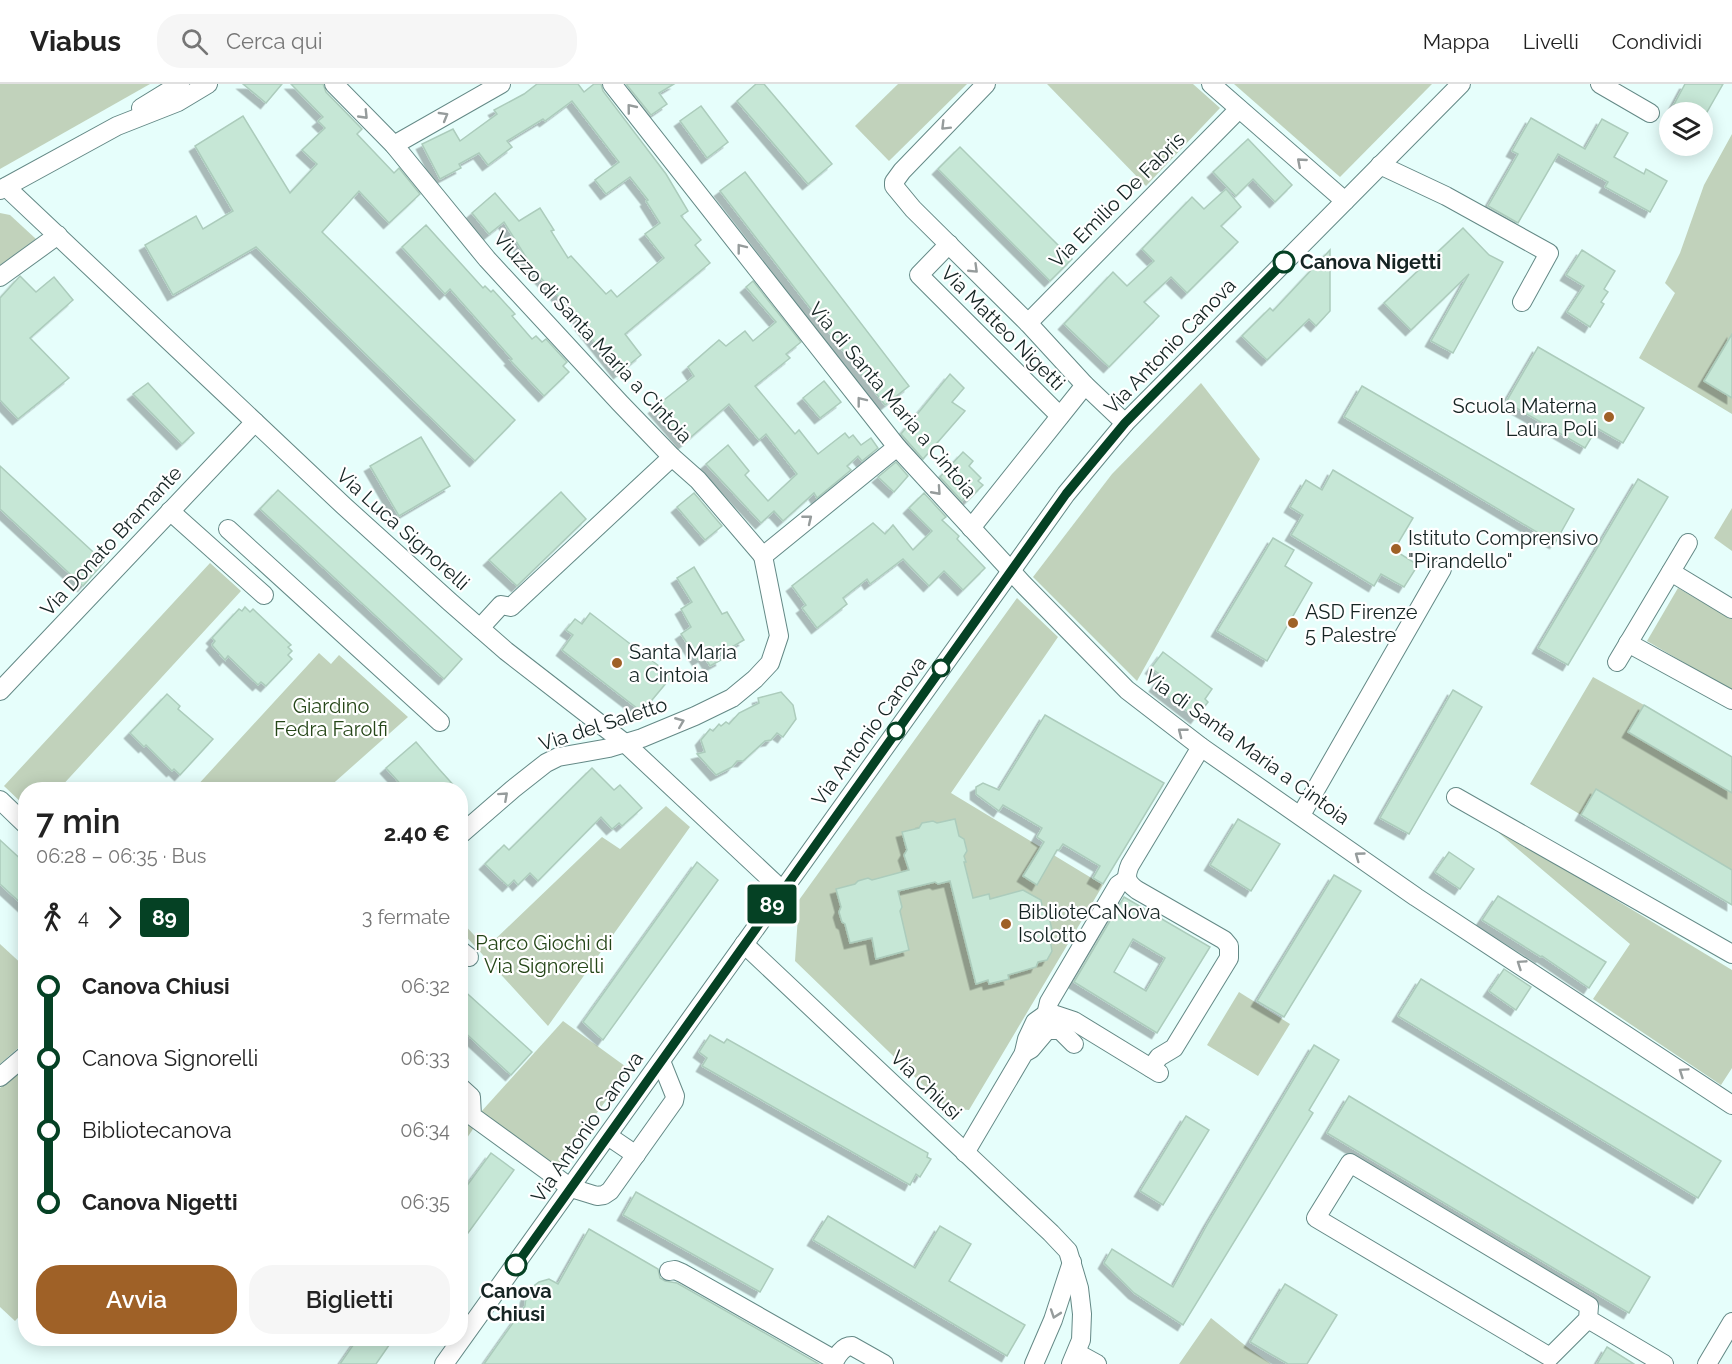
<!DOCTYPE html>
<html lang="it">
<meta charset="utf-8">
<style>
body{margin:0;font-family:Raleway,sans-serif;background:#f6f6f6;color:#222;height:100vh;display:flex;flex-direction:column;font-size:22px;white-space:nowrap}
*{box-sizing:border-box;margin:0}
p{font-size:20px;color:#767676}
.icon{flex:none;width:33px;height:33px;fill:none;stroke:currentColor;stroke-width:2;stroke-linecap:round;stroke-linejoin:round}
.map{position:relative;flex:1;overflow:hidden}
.side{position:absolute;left:18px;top:698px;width:450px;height:564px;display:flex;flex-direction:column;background:#fff;border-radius:24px;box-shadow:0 3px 15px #0003}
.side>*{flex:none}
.badge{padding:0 12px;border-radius:4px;font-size:21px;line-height:39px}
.tools{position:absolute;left:1659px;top:18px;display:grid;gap:12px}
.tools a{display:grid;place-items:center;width:54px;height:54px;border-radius:50%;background:#fff;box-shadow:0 3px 15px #0003;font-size:30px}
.map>.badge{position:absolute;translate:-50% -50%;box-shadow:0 0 0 3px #fff}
.legs{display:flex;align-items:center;gap:9px;height:66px;padding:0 18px;font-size:20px}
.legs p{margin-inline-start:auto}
.overview{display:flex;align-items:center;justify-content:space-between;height:102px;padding:0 18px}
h1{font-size:33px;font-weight:600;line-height:45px}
.button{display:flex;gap:12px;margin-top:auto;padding:12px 18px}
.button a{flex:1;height:69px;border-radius:24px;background:#9f6127;color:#fff;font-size:24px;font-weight:600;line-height:69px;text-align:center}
.button a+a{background:#f6f6f6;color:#222}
ul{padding:0 18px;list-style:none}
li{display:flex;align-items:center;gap:21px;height:72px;font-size:22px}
li i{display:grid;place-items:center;width:9px;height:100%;margin:0 8px;background:currentColor}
li i::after{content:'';width:15px;height:15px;margin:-8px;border:4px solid;border-radius:50%;background:#fff}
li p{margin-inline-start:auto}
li:first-child i{background:linear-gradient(#0000 50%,currentColor 0)}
li:last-child i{background:linear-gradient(currentColor 50%,#0000 0)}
header{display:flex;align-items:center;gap:36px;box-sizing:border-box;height:84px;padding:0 30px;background:#fff;border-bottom:2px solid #e0e0e0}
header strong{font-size:28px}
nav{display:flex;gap:33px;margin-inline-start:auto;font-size:21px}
.search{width:420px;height:54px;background:#f6f6f6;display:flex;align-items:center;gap:15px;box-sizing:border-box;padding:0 21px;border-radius:24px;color:#767676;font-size:22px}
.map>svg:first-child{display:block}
</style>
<header>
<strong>Viabus</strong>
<div class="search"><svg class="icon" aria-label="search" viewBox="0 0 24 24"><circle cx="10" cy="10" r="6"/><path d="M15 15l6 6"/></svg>Cerca qui</div>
<nav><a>Mappa</a><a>Livelli</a><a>Condividi</a></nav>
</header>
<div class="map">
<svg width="1732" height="1280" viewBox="0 0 1732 1280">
<defs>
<filter id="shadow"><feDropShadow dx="-5.5" dy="5.5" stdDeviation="0" flood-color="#0004"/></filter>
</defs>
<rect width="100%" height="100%" fill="#e6fefb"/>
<g fill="#c1d2bb">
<path d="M0,0H150L0,85Z"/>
<path d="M898,0H967L889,77L855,42Z"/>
<path d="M1047,0H1193L1220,24L1146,102Z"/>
<path d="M1234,0H1432L1340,93Z"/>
<path d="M1732,50V250L1704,297L1729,312L1732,307V330L1639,274L1675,209L1665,199L1680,169L1704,101Z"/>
<path d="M0,129L10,131L36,155L0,181Z"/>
<path d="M1201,299L1260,375L1137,597L1033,493L1112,390Z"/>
<path d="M1732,424V467L1714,454Z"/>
<path d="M210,479L241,507L59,705H26L25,722L4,702Z"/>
<path d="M1678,504L1732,535V607L1647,557Z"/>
<path d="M1017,514L1058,553L951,709L1103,801L969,1026L947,1024L795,877L799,816Z"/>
<path d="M319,569L331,580L339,571L408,633L327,705H194Z"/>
<path d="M1593,593L1644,621L1629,648L1732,709V786L1596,706L1581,731L1530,700Z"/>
<path d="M666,722L690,743L548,942L461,847V837L486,864L602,753L620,765Z"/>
<path d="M1500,746L1732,886V984L1721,1001L1593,915L1630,860L1499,749Z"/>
<path d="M0,860L26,884L25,958L0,980Z"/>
<path d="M1239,908L1290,940L1258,992L1207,961Z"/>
<path d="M563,937L629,985L556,1085L480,1029Z"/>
<path d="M25,982L26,1225L15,1237L0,1223V1004Z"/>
<path d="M461,1029L475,1042L461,1063Z"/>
<path d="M1211,1234L1247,1263L1271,1280H1179Z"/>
</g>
<g fill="#c6e7d6" stroke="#acccbc" stroke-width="1.5" fill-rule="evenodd" filter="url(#shadow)">
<path d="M243,0H282L266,19Z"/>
<path d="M291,0H323L326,8L362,45L357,50L394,89L399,84L420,110L389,139L359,107L322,148L515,336L475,377L256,163L173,211L145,161L196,132L203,145L233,127L195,62L243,32L290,109L317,80L302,66L325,44L318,37L323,33Z"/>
<path d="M537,0H578L584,8L594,0H601L603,7L666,90L688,127L681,132L701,156L695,161L710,179L625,250L641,271L619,289L578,237L580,235L536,189L504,138L489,150L472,129L495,109L519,137L540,124L554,146L551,147L568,174L571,172L606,210L611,206L617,213L664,174L645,150L660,139L646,117L648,116L630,93L606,110L595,96L619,78L572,17L545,37L543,35L507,57L512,63L488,81L479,69L459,80L461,84L440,95L422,60L453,45L460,57L497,30L494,26L524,10Z"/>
<path d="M626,0H674L659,9L667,20L651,31Z"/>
<path d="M756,0H764L832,80L808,100L737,17Z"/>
<path d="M1685,0H1723L1707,28H1670Z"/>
<path d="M701,22L728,58L707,74L680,37Z"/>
<path d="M1531,34L1585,65L1602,35L1628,49L1614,73L1644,90L1646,85L1667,97L1650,128L1605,103L1608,98L1558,70L1518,139L1488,122L1518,70L1512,67Z"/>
<path d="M1248,55L1292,101L1275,118L1253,95L1236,112L1213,88Z"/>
<path d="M960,63L1072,175L1050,197L938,85Z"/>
<path d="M745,88L909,302L885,321L720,107Z"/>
<path d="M1226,105L1241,123L1221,142L1238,158L1187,209L1171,193L1144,218L1159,232L1109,283L1064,240L1113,188L1127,202L1154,177L1142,165L1192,113L1204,125Z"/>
<path d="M426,141L483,204L485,202L491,208L493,206L515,230L512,232L532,255L536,252L542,258L546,255L567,278L563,282L569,288L544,312L510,276L512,275L450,205L445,210L402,163Z"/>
<path d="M1463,144L1489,171L1503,178L1453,269L1431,257L1469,190L1411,246L1384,219Z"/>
<path d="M1330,166V227L1316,242L1309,235L1267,276L1242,252L1270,224L1273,227Z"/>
<path d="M1582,166L1615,187L1604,205L1608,208L1601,218L1604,220L1590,243L1567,228L1584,202L1566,191Z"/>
<path d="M20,192L36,208L54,193L73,216L30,254L69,294L18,335L0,316V214Z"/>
<path d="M753,197L801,258L786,270L790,274L755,302L795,350L799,346L818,370L845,349L849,354L853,351L861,361L871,354L878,364L862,377L858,372L847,382L851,386L817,414L814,409L783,437L774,427L761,439L706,380L728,361L749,387L745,391L768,417L797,390L766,350L759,356L729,320L684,359L654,324L694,292L688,283L719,256L726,262L745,247L753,257L776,238L746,203Z"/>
<path d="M1732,250V314L1704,297Z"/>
<path d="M1538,263L1644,324L1623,359L1597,344L1585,364L1506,318Z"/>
<path d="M950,290L964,304L952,318L965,327L923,375L901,350Z"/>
<path d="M824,297L841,318L820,334L803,314Z"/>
<path d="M148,299L194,349L182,360L133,310Z"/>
<path d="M1362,302L1574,425L1555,459L1344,333Z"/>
<path d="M421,353L450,402L399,432L370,382Z"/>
<path d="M963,368L973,377L969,382L981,394L978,397L983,401L967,417L964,414L962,417L940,393Z"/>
<path d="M896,378L908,392L894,408L878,393Z"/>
<path d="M0,382L104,478L83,502L0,425Z"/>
<path d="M1333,386L1413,434L1394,466L1418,481L1404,503L1381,490L1374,502L1291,451L1303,431L1290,423L1306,396L1322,406Z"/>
<path d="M1638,395L1668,413L1568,581L1538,564Z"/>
<path d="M278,406L462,575L444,595L260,425Z"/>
<path d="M561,408L586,435L517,502L489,476Z"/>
<path d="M694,409L722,442L705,456L677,423Z"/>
<path d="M924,409L946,433L942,436L959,452L957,455L985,484L963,506L944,487L929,502L903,475L870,500L867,495L843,514L847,520L817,544L802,524L806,521L792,502L873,439L885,450L893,441L913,466L932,447L909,424Z"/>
<path d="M1273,454L1294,466L1285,482L1312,499L1267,577L1217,547Z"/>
<path d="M694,483L722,530L727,528L744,556L718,571L721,576L710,582L704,572L698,576L681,550L691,543L681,525L692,518L677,494Z"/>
<path d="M245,523L250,528L253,525L291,561L288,563L292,567L288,571L292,575L266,602L261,598L258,601L228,572L225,576L212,561L215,557L212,554L239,525L242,527Z"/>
<path d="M590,529L672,592L642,628L562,566L573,551L566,546L575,535L582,540Z"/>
<path d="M1163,568L1212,605L1205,615L1208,618L1196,634L1155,602L1162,592L1151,584Z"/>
<path d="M1453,606L1482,623L1409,750L1380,734Z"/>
<path d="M781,608L793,621L796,635L783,653L777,649L771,656L765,657L743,677H737L732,683L716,691L697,670L705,668L701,656L710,645L713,647L719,640L721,642L726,638L729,640L739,629L759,619L758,614Z"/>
<path d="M167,610L180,622L178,625L213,655L180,691L174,685L172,687L146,661L144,663L130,649Z"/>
<path d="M1644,621L1732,673V709L1628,648Z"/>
<path d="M1045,631L1164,699L1103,800L1093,794L1100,782L1063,760L1059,766H1057L1037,801L1023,792L1044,758L1037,753L1042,744L1003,721L999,727L976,710V703L983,699L999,706Z"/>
<path d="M416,658L439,685L457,705H405L386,684Z"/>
<path d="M592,684L614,706L620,701L642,724L622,742L619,739L612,745L601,733L538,797L530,789L518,801L514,796L508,802L485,780L504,761L509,766Z"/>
<path d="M1596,705L1732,786V821L1581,731Z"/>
<path d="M955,735L959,752L964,755L967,767L964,772L966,778H964L973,814L989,810L990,815L1023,806L1041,816L1043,826L1047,825L1054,854L1050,855L1052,867L1047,876L1038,878L1036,883L1008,891L1009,895L989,900L988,896L976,900L950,797L938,800L935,798L898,807L902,823L900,827L909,866L876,875L872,854L850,859L845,840L842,838L839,828L841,823L836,805L855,800L858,797L868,794L872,796L909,786L904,771L907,766L902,748L919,744L922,739L933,737L937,739Z"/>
<path d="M1238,735L1280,760L1251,807L1210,781Z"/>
<path d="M0,756L26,780V824L0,800Z"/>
<path d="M1449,768L1474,785L1460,805L1435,788Z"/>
<path d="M697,778L718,796L603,956L583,938Z"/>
<path d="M1334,791L1361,807L1284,933L1257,917Z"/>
<path d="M1498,812L1606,878L1589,904L1542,872L1541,873L1482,836Z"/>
<path d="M1124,813L1210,863L1157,949L1074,898ZM1133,855L1165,874L1146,907L1114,888Z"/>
<path d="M1504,885L1531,903L1516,926L1489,907Z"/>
<path d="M1421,895L1721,1077L1698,1114L1398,932Z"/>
<path d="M460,903L532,968L511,991L460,944Z"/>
<path d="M710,951L724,959L727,955L928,1069L927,1073L931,1075L920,1093L916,1090L910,1101L702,982L707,974L699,968Z"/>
<path d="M1314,961L1339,976L1309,1026L1313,1029L1183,1241L1134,1209L1104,1179L1112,1165L1173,1203L1208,1139Z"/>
<path d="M1349,1012L1650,1193L1629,1229L1327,1049Z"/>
<path d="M1186,1032L1209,1046L1163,1121L1140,1107Z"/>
<path d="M491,1069L514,1086L460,1160V1111Z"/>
<path d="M636,1108L773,1185L760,1208L623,1131Z"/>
<path d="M828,1132L915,1184L940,1142L971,1160L949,1197L1025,1241L1007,1272L813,1156Z"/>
<path d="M589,1145L658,1185L660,1194L665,1197L677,1199L819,1280H484L525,1222L526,1213L531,1204L539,1198L549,1195L558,1200Z"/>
<path d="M1285,1200L1337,1231L1307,1280H1288L1250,1258Z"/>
<path d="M358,1254H394L376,1280H340Z"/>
<path d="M1607,1263L1634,1280H1597Z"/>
</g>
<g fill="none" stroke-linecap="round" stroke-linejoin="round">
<defs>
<g id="minor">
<path d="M334,0L394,61L487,175L620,319L672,373L698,396L763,472"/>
<path d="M612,0L897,363L1023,500L1127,606L1201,663L1416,813L1732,1021"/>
<path d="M986,0L902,87L894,98V102L913,125L1028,239L1085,301L1125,339"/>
<path d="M1211,0L1345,117"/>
<path d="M1600,0L1650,29"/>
<path d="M141,24L180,0"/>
<path d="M394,61L501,0"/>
<path d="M1380,81L1446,112L1549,169L1522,218"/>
<path d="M6,103L344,422L450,518L506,567L626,660L782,806"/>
<path d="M0,106L117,42L178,18L208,0"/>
<path d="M949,160L919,191L1060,332"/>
<path d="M0,193L58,151"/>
<path d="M1028,239L1239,25"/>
<path d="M170,427L264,511"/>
<path d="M971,444L1085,301"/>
<path d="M228,445L440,638"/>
<path d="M763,472L897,363"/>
<path d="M1671,488L1732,525"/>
<path d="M480,544L501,521L511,523L672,373"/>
<path d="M1628,559L1732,616"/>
<path d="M1617,578L1688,459"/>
<path d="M0,607L255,338"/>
<path d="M1456,713L1732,870"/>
<path d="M0,716L26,741"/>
<path d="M1301,731L1442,485"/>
<path d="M460,751L513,705L546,679L558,673L609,664L642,654L695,632L732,614L755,595L770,579L779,552L763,472"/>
<path d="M744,860L1051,1149L1068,1167L1079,1204L1082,1230L1081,1256L1071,1280"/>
<path d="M460,866L469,873"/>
<path d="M1047,946H1060L1074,960"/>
<path d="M1024,968L1027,955L1035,938L1042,933L1053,930L1074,937L1159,989"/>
<path d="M1151,984L1159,973L1174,964L1229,874V862L1224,856L1137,806C1126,798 1125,793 1130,781L1201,663"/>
<path d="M0,993L26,971"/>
<path d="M460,1003L471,1013L472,1032L571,1104L597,1112L604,1111L610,1107L674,1017L675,1012L661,977"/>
<path d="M608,1052L636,1071"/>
<path d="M965,1069L1024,969L1031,965L1047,946L1046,931L1049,918L1118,801L1127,795"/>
<path d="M669,1187L675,1186L682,1189L835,1276"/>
<path d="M1588,1235L1550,1273L1316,1134L1350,1079L1589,1222L1588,1235L1664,1280"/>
<path d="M1077,1269L1097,1280"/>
<path d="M444,1280L1066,410L1125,339L1461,0"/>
<path d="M833,1280C837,1272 842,1262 852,1262L884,1280"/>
<path d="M1034,1280L1053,1236L1072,1178"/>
<path d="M1707,1280L1732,1238"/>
</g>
</defs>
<use href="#minor" stroke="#648986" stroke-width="20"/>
<use href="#minor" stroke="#fff" stroke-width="18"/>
</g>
<defs><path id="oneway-chevron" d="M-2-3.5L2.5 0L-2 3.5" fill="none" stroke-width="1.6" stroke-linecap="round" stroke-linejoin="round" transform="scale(1.5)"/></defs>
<g stroke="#969c9c">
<use href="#oneway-chevron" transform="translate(631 24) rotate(-129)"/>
<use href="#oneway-chevron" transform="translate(364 31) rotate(46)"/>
<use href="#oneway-chevron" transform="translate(444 32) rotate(-30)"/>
<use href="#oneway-chevron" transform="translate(945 42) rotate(135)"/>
<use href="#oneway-chevron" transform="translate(1301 78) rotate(-139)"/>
<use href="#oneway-chevron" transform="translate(741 164) rotate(-128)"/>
<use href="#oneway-chevron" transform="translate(974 185) rotate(44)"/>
<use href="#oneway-chevron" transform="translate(861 317) rotate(-128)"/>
<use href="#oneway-chevron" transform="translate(937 407) rotate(48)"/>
<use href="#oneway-chevron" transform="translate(808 435) rotate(-39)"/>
<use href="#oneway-chevron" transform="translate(680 638) rotate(-22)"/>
<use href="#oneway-chevron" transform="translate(1182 648) rotate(-142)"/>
<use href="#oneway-chevron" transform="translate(504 712) rotate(-42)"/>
<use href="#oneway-chevron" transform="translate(1359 772) rotate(-144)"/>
<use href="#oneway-chevron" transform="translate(1521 880) rotate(-146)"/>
<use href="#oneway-chevron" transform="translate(1683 988) rotate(-146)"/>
<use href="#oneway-chevron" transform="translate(1055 1230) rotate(109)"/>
</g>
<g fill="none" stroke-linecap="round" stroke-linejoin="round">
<defs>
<path id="line-1" d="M516,1181L1066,410L1125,339L1284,178"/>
</defs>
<use href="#line-1" stroke="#fff" stroke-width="14"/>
<use href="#line-1" stroke="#054124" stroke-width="9"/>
</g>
<g fill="#fff" stroke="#054124" stroke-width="3">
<circle cx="1284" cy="178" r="10"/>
<circle cx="941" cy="584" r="8"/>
<circle cx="896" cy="647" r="8"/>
<circle cx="516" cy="1181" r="10"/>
</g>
<g fill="#9f6127" stroke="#fff" stroke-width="2">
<circle cx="1609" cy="333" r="6"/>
<circle cx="1396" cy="465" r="6"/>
<circle cx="1293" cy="539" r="6"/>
<circle cx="617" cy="579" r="6"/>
<circle cx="1006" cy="840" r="6"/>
</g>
<g text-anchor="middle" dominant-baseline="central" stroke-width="4.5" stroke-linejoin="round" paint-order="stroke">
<g font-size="20" fill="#152423" stroke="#fff">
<text transform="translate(1117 116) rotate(-45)">Via Emilio De Fabris</text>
<text transform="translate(1003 244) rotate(45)">Via Matteo Nigetti</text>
<text transform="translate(593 253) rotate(47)">Viuzzo di Santa Maria a Cintoia</text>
<text transform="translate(1170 262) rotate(-46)">Via Antonio Canova</text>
<text transform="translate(893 316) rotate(50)">Via di Santa Maria a Cintoia</text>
<text transform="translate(403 445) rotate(42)">Via Luca Signorelli</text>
<text transform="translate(111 457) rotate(-47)">Via Donato Bramante</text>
<text transform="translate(603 640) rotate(-18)">Via del Saletto</text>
<text transform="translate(869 647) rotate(-54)">Via Antonio Canova</text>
<text transform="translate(1247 663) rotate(36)">Via di Santa Maria a Cintoia</text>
<text transform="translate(926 1001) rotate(44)">Via Chiusi</text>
<text transform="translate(587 1043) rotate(-55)">Via Antonio Canova</text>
</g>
<g font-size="20" font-weight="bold" fill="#152423" stroke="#fff" text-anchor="start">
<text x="1300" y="178">Canova Nigetti</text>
<text x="516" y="1207" text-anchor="middle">Canova<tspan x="516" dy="23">Chiusi</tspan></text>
</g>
<g font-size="20" fill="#152423" stroke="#fff" text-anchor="start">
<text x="1597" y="322" text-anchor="end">Scuola Materna<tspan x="1597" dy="23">Laura Poli</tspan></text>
<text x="1408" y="454">Istituto Comprensivo<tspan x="1408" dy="23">"Pirandello"</tspan></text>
<text x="1305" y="528">ASD Firenze<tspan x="1305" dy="23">5 Palestre</tspan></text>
<text x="629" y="568">Santa Maria<tspan x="629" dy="23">a Cintoia</tspan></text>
<text x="1018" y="828">BiblioteCaNova<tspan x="1018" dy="23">Isolotto</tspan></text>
</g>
<g font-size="20" fill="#254618" stroke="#fff">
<text x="331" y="622">Giardino<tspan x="331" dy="23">Fedra Farolfi</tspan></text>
<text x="544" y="859">Parco Giochi di<tspan x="544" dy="23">Via Signorelli</tspan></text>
</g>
</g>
</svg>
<div class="tools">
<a><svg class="icon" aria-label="layers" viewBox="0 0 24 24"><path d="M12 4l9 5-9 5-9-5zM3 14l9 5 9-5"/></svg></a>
</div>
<b class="badge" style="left:772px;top:820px;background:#054124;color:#fff">89</b>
<section class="side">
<div class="overview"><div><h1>7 min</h1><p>06:28 – 06:35 · Bus</p></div><b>2.40 €</b></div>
<div class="legs"><svg class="icon" aria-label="walk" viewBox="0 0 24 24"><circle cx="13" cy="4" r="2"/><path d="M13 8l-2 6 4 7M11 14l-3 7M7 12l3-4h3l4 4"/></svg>4<svg class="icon" aria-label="forward" viewBox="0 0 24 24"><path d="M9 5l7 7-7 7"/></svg><b class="badge" style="background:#054124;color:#fff">89</b><p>3 fermate</p></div>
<ul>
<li><i style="color:#054124"></i><b>Canova Chiusi</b><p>06:32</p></li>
<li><i style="color:#054124"></i><span>Canova Signorelli</span><p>06:33</p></li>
<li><i style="color:#054124"></i><span>Bibliotecanova</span><p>06:34</p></li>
<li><i style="color:#054124"></i><b>Canova Nigetti</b><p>06:35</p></li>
</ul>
<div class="button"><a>Avvia</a><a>Biglietti</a></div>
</section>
</div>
